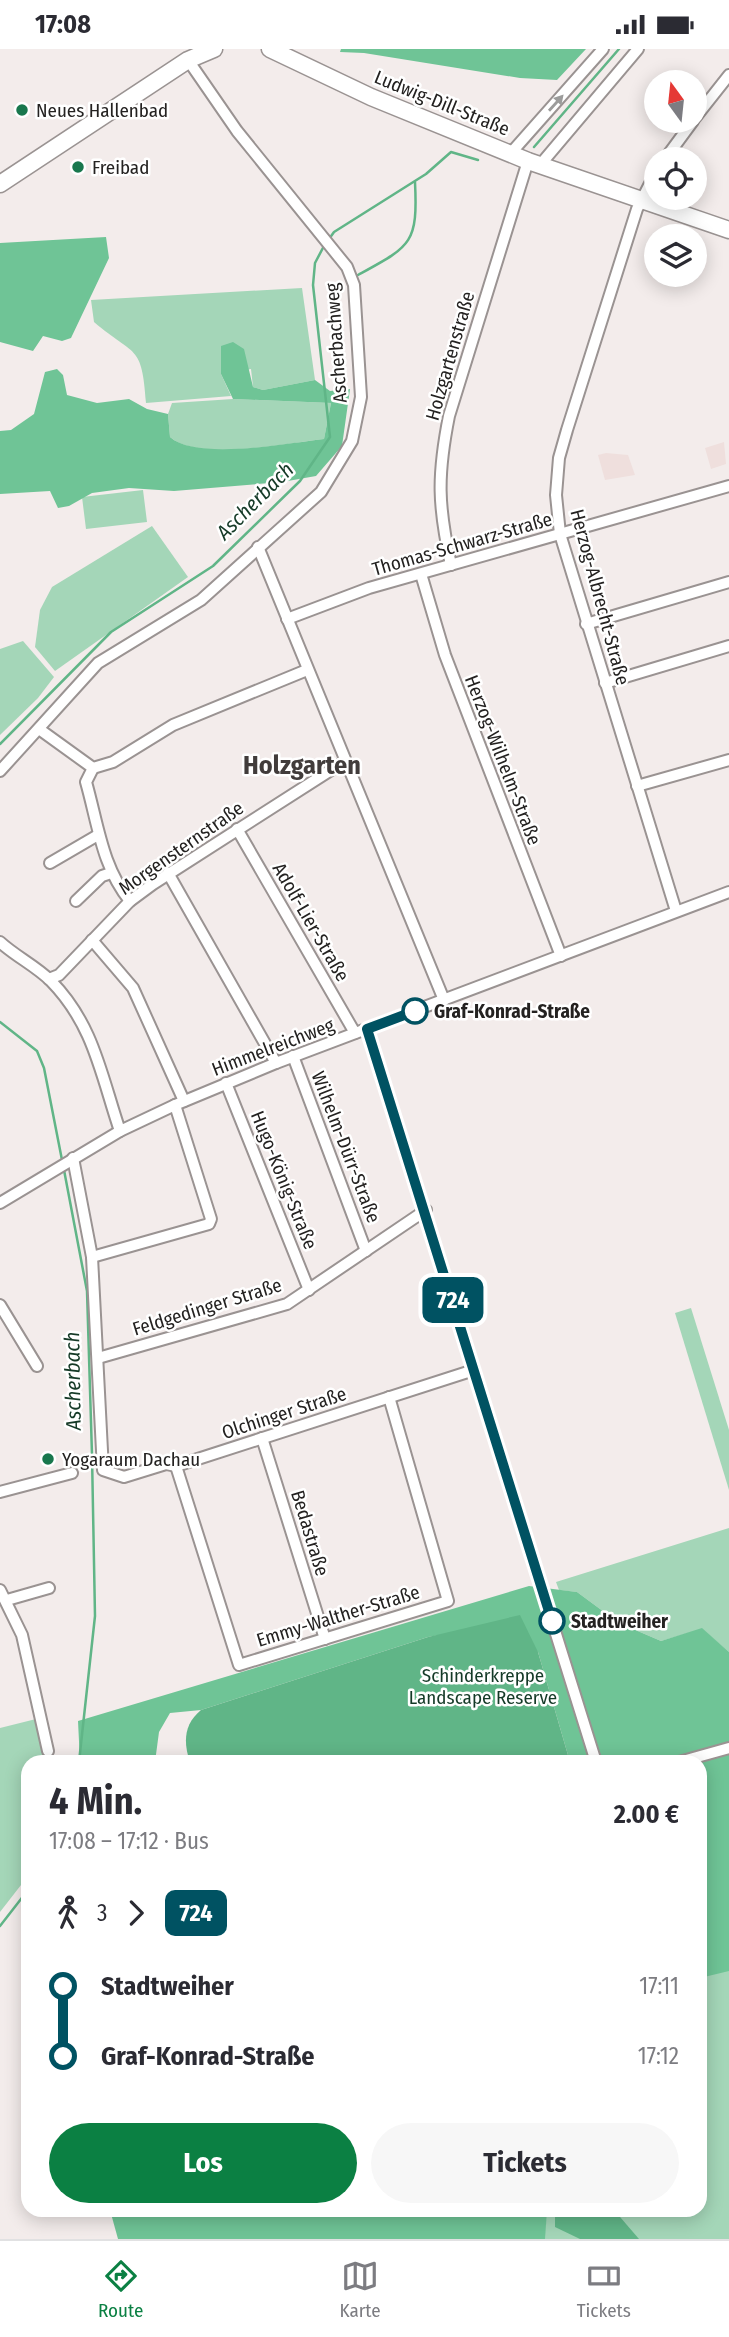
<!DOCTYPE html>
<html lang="de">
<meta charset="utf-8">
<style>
body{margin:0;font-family:"Fira Sans Condensed",sans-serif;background:#f7f7f7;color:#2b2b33;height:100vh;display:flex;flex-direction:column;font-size:26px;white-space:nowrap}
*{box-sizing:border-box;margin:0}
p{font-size:23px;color:#7c7c81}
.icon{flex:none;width:38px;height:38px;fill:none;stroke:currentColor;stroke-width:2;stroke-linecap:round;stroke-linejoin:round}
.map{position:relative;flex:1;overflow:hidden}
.sheet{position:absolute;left:21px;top:1706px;width:686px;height:462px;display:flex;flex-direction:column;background:#fff;border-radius:21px;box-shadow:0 4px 18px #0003}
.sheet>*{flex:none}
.badge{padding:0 14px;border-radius:10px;font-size:24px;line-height:46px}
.needle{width:46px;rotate:345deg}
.fabs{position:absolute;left:644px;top:21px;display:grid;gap:14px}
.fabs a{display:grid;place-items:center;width:63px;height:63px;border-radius:50%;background:#fff;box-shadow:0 4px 18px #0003;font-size:35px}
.map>.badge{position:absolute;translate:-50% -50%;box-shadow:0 0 0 4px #fff}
.legs{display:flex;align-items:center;gap:10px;height:77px;padding:0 28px;font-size:23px}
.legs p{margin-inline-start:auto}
.headline{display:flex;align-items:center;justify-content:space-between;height:119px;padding:0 28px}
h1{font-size:38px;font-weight:700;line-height:52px}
.action{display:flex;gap:14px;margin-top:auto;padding:14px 28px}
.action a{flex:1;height:80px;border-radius:42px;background:#0b8043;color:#fff;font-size:28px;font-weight:700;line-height:80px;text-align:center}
.action a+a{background:#f7f7f7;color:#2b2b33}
ul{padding:0 28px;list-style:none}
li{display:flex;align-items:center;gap:24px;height:70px;font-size:26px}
li i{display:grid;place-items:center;width:10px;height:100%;margin:0 9px;background:currentColor}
li i::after{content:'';width:18px;height:18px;margin:-9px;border:5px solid;border-radius:50%;background:#fff}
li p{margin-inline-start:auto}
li:first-child i{background:linear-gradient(#0000 50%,currentColor 0)}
li:last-child i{background:linear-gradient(currentColor 50%,#0000 0)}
.status{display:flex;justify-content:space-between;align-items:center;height:49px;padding:0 35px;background:#fff;direction:ltr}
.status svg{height:19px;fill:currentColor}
.tabs{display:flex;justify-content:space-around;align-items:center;height:98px;border-top:2px solid #e1e1e2;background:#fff;font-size:19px;color:#7c7c81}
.tabs a{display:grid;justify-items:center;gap:4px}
.tabs .active{color:#0b8043}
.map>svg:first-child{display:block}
</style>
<div class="status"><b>17:08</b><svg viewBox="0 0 49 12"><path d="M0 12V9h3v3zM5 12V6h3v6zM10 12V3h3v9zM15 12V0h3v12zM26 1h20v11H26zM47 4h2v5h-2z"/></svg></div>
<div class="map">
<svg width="729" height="2190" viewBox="0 0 729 2190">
<rect width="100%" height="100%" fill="#f3eceb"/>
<g fill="#efdfdd">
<path d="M724,393L726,415L711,420L705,399Z"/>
<path d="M606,404L628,406L635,426L605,431L598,406Z"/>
</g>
<g fill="#a4d6b8">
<path d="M302,239L315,331L263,341L253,338L251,320L221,325L231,347L146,354C142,294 135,308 94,273L91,251Z"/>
<path d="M233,350L331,354L324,390C287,394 198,413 170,388L168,365L172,354Z"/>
<path d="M143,441L147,473L86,480L82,448Z"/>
<path d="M152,477L188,528L55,622L35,598L40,561L52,538Z"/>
<path d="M23,592L54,628L38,649L0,686V600Z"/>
<path d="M691,1259L729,1381V1441L675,1264Z"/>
<path d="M729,1479V1603L702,1580L661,1592L619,1574L577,1543L559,1541L556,1533Z"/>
<path d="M36,1670L48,1713H28V1827L0,1863V1679Z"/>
<path d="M729,1710V2190H127L118,2161H700V1720Z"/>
</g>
<g fill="#6fc496">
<path d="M341,0H586L557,31L520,29L364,4L340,3Z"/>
<path d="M106,188L109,209L71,289L62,292L43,287L33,302L0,293V194Z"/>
<path d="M233,293L244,300L253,338L263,341L315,331L330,342L350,340L342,397L316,427L282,433L174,442L129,439L92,444L69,457L58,459L50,442L0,445V382L11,381L34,365L45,323L57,320L63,326L67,346L97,354L129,350L147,360L168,365L170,388C197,412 288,394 324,390L331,354L233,350L221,325V297Z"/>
<path d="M529,1537L577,1543L619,1574L661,1592L702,1579L729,1603V1922L700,1929V1713H570L538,1603L463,1582L428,1588L201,1661L170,1664L159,1683L155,1713H80L78,1672Z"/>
<path d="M110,2161H547L545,2190H118Z"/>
</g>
<g fill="#60b587">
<path d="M520,1566L538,1603L570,1713H190C183,1693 184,1675 201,1661L428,1588Z"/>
<path d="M555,2161H614L639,2190H580L555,2178Z"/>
</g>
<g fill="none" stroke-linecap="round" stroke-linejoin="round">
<g stroke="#60b587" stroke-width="2.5">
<path d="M534,98L619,0"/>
<path d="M329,190L334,183L426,125L451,103L478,111"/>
<path d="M358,226C411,197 418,195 415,133"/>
<path d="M0,695L111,583L213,517L300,432L330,388L313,236L315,214L325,195"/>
<path d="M0,973L37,1002L44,1019L62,1111"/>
<path d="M64,1121L87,1242L92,1406L95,1567L79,1713"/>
<path d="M0,1877L28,1841"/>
</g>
<defs>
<g id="street">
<path d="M695,69L729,26"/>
<path d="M510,105L603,0"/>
<path d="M665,110L693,72"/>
<path d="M540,116L638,0"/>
<path d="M656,123L637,160L567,381L559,409L556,446L560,485L676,862"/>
<path d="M258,498L444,951"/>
<path d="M451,516C438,457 437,427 449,367L528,112"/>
<path d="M421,525L445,606L561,907"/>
<path d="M287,570L369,539L729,437"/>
<path d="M586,575L729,533"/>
<path d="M605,634L729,597"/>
<path d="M39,680L93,719L113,713L173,676L307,621"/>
<path d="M93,719L86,733C98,775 102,818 130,852"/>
<path d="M0,722L98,614L201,551L321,443L352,392L361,348L354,236L347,218L237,82L188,11"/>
<path d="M637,737L729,711"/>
<path d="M237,780L355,984"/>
<path d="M50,814L98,786"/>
<path d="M168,824L276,1014"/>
<path d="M76,852L102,827L111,824"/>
<path d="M92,891L133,939L184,1052"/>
<path d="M0,893C15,907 36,917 51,932C94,976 101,1026 120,1082"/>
<path d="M49,930L59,926L130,852L153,835L345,712"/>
<path d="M367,980L596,1713"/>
<path d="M293,1007L366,1202"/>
<path d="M226,1034L309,1241"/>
<path d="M73,1109L92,1208L103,1421L124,1428L166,1415L176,1417L474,1321"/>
<path d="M0,1154L120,1082L175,1056L276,1014L729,843"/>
<path d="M92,1208L209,1175L211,1170L175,1056"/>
<path d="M0,1256L37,1317"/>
<path d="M98,1309L287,1255L426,1161"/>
<path d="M262,1389L325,1590"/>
<path d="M176,1417L239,1616L448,1552L389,1348"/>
<path d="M0,1443L72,1424"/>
<path d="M0,1541L22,1586L48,1702"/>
<path d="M7,1551L49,1539"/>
<path d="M679,1713L729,1699"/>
</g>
<g id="secondary">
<path d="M270,0L371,48L528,112L729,181"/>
<path d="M0,135L188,11L214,0"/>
</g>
</defs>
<use href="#street" stroke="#9a9392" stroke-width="14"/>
<use href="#secondary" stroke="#9a9392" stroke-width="19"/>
<use href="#street" stroke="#fff" stroke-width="10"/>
<use href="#secondary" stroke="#fff" stroke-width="16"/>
</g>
<defs><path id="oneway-solid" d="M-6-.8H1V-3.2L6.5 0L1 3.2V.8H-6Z" transform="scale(1.75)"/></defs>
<use fill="#9c9c9b" href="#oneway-solid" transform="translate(556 54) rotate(-48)"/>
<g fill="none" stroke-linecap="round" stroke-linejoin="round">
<defs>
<path id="line-1" d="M415,962L367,980L552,1572"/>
</defs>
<use href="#line-1" stroke="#fff" stroke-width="16"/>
<use href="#line-1" stroke="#005262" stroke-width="10"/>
</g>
<g fill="#18774d" stroke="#fff" stroke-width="2.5">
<circle cx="22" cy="61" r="7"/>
<circle cx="78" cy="118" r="7"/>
<circle cx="48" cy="1410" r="7"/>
</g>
<g fill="#fff" stroke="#005262" stroke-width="3.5">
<circle cx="415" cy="962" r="12"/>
<circle cx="552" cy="1572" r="12"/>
</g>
<g text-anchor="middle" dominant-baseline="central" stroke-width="5" stroke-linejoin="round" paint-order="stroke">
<g font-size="19" fill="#242221" stroke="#fff">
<text transform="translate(442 54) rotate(22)">Ludwig-Dill-Straße</text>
<text transform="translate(336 294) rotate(-94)">Ascherbachweg</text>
<text transform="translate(450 307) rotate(-74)">Holzgartenstraße</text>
<text transform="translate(462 495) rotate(-16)">Thomas-Schwarz-Straße</text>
<text transform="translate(600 548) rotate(75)">Herzog-Albrecht-Straße</text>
<text transform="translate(503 711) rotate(69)">Herzog-Wilhelm-Straße</text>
<text transform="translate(181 799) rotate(-35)">Morgensternstraße</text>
<text transform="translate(311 873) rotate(60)">Adolf-Lier-Straße</text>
<text transform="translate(273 998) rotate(-21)">Himmelreichweg</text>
<text transform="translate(346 1098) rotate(69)">Wilhelm-Dürr-Straße</text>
<text transform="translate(284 1131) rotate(68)">Hugo-König-Straße</text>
<text transform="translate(207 1258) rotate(-17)">Feldgedinger Straße</text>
<text transform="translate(284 1364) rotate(-18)">Olchinger Straße</text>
<text transform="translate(310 1484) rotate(73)">Bedastraße</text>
<text transform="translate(338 1567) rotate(-17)">Emmy-Walther-Straße</text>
</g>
<g font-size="19" fill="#242221" stroke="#fff" text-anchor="start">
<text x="36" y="61">Neues Hallenbad</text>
<text x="92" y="118">Freibad</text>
<text x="62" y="1410">Yogaraum Dachau</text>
</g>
<g font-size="19" font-weight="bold" fill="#242221" stroke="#fff" text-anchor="start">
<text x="434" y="962">Graf-Konrad-Straße</text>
<text x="571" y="1572">Stadtweiher</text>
</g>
<g font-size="19" fill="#143a27" stroke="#fff">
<text x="483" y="1626">Schinderkreppe<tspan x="483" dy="22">Landscape Reserve</tspan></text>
</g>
<g font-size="21" font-style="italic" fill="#153a27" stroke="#fff">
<text transform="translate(255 452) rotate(-45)">Ascherbach</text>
<text transform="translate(73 1332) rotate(-91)">Ascherbach</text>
</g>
<g font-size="26" font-weight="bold" fill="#413c3b" stroke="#fff">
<text x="302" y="716">Holzgarten</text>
</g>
</g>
</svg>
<div class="fabs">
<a><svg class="needle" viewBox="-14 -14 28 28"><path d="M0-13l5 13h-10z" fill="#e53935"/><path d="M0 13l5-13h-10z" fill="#7c7c81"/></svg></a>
<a><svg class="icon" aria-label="locate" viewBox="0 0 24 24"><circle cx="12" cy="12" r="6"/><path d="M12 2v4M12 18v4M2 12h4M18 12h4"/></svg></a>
<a><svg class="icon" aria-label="layers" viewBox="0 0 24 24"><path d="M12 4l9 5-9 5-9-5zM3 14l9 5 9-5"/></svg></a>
</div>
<b class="badge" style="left:453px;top:1251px;background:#005262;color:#fff">724</b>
<section class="sheet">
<div class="headline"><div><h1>4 Min.</h1><p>17:08 – 17:12 · Bus</p></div><b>2.00 €</b></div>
<div class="legs"><svg class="icon" aria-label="walk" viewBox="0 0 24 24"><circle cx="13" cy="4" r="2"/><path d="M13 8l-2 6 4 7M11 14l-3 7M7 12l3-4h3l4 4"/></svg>3<svg class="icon" aria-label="forward" viewBox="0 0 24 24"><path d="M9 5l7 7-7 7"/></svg><b class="badge" style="background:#005262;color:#fff">724</b></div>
<ul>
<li><i style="color:#005262"></i><b>Stadtweiher</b><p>17:11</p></li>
<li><i style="color:#005262"></i><b>Graf-Konrad-Straße</b><p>17:12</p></li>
</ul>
<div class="action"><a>Los</a><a>Tickets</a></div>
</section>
</div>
<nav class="tabs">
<a class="active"><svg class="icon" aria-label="directions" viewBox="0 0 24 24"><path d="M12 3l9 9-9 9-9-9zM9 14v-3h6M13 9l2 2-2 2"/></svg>Route</a>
<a><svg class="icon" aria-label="map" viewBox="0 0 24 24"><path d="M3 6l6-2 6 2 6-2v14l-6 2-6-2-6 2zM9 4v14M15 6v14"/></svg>Karte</a>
<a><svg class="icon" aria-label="tickets" viewBox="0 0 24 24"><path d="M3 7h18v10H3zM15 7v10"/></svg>Tickets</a>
</nav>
